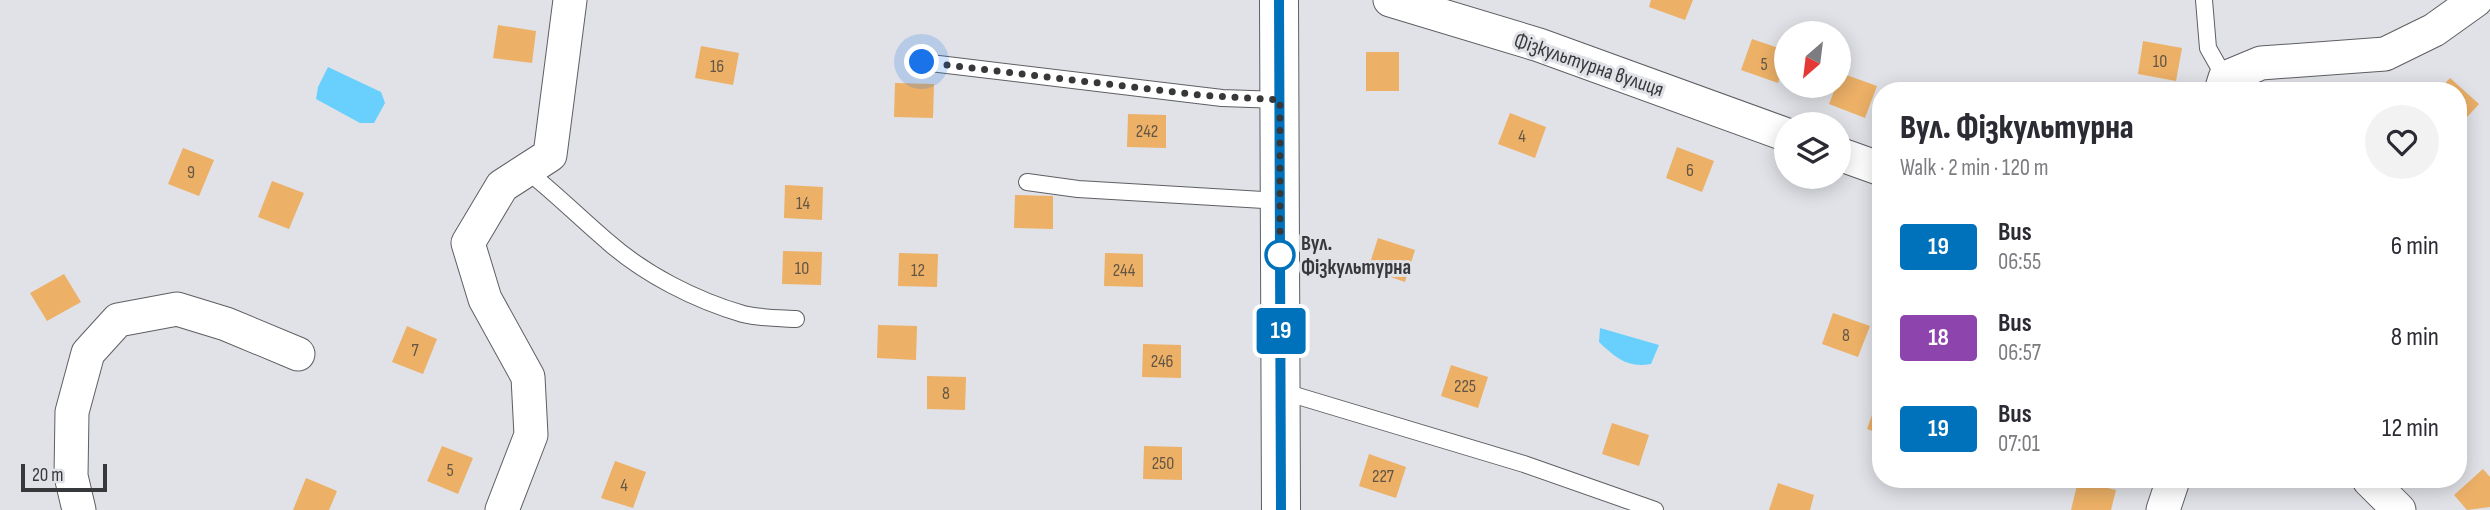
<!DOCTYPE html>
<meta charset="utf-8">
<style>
body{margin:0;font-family:"Sofia Sans Condensed",sans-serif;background:#f2f2f3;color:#2b2b33;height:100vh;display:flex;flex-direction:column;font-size:26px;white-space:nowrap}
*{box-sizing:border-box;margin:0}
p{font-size:23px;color:#7c7c81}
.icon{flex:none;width:38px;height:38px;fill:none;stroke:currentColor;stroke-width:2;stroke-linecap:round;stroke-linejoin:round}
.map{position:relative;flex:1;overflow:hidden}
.details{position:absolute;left:1872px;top:82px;width:595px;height:406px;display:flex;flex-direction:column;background:#fff;border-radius:28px;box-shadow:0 4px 18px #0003}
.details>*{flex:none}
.badge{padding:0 14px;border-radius:5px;font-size:24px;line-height:46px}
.needle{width:46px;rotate:208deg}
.controls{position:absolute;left:1774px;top:21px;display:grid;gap:14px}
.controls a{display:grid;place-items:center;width:77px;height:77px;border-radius:50%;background:#fff;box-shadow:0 4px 18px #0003;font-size:35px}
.scale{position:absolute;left:21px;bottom:18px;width:86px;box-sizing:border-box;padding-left:7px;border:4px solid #37383a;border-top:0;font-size:19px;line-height:24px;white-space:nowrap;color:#37383a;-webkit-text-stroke:5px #e0e2e7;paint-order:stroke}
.you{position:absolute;width:35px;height:35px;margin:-18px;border:5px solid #fff;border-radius:50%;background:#1a73e8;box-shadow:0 0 0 10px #1a73e833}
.map>.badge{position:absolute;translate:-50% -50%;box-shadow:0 0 0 4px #fff}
.round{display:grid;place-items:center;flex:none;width:74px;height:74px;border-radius:37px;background:#f2f2f3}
.summary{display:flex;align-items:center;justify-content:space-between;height:119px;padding:0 28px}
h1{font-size:33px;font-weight:800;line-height:52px}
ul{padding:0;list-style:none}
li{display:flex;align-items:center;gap:21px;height:91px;padding:0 28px}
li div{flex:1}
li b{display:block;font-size:26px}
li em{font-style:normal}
li .badge{min-width:77px;font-weight:700;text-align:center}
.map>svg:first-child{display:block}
</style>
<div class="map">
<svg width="2490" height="510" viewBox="0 0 2490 510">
<rect width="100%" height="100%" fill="#e0e2e7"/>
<g fill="#69d0fd">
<path d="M328,67L381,92L385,103L374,123H360L316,99L318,87Z"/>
<path d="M1600,328L1659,345L1651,364C1627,368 1616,358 1599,342Z"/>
</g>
<g fill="#ecb067">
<path d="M1651,0H1693L1685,20L1649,7Z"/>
<path d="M498,25L536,31L532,63L493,58Z"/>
<path d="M1752,39L1787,51L1778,83L1741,70Z"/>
<path d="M2143,41L2182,48L2176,81L2138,74Z"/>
<path d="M701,46L739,53L733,85L695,78Z"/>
<rect x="1366" y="52" width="33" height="39"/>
<path d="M1841,73L1877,86L1865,118L1829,104L1836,86H1839Z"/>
<path d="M2450,78L2479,104L2459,126V91H2438Z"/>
<path d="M895,83L934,84L933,118L894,117Z"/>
<path d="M1510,113L1546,127L1535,158L1498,144Z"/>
<path d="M1128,114L1166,115V148L1127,147Z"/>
<path d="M1677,147L1714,161L1702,192L1666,178Z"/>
<path d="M183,148L214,160L199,196L168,184Z"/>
<path d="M272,181L304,193L289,229L258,217Z"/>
<path d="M785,185L823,187L822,220L784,218Z"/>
<path d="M1015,195L1053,196V229L1014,228Z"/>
<path d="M1378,238L1415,250L1405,282L1368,269Z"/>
<path d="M783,251L822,252L821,285L782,284Z"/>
<path d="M899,253L938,254L937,287L898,286Z"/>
<path d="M1105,253L1143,254V287L1104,286Z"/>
<path d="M64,274L81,302L47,321L30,293Z"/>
<path d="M1833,313L1870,326L1858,357L1822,344Z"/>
<path d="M878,325L917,326L916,360L877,358Z"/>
<path d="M407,326L437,339L423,374L392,362Z"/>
<path d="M1143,344L1181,345V378L1142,377Z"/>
<path d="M1451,365L1488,377L1478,408L1441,396Z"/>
<path d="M927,376L966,377L965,410L927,409Z"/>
<path d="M1881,389V434L1867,429Z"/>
<path d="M1612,423L1649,435L1639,466L1602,454Z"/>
<path d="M442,446L473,458L458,494L427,481Z"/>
<path d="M1144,446L1182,447V480L1143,479Z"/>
<path d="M1369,454L1406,467L1396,498L1359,486Z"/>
<path d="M615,461L646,472L633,508L601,498Z"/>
<path d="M2483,469L2490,477V507L2467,510L2454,495Z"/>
<path d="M306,478L337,491L329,510H293Z"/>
<path d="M2078,481L2116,490L2111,510H2071Z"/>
<path d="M1778,483L1814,495L1810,510H1769Z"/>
</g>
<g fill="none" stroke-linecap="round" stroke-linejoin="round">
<defs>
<g id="lane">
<path d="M2204,0L2208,48L2225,78"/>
<path d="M922,62L1222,98L1280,100"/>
<path d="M526,170C555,193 580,218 607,241C644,274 695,300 743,314C759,318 779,318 796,319"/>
<path d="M1027,182L1078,189L1279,201"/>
<path d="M1281,391L1524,464L1655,510"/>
</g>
<g id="street">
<path d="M1390,0L1539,45L1787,135"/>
<path d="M2221,91L2225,78L2261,63L2385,54L2434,30L2476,0"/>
<path d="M1839,154L1881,169"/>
<path d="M2369,480L2399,510"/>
<path d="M79,510L71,476L72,412L88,353L118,320L177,309L226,324L298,354"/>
<path d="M502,510L531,435L528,377L485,299L468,243L502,186L550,155L570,0"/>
<path d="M2163,510L2173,480"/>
</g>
<path id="secondary" d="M1279,0L1281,510"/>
</defs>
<use href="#lane" stroke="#5e5f63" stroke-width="18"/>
<use href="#street" stroke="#5e5f63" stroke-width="35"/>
<use href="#secondary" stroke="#5e5f63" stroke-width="40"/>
<use href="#lane" stroke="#fff" stroke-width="16"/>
<use href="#street" stroke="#fff" stroke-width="33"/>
<use href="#secondary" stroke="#fff" stroke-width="38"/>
</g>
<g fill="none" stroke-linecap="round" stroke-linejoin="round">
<defs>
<path id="line" d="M1279,0L1281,510"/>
</defs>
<use href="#line" stroke="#fff" stroke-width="16"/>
<use href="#line" stroke="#0072bc" stroke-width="10"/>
<path stroke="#37383a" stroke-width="7" stroke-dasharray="0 12.6" d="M922,62L1199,95L1280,100V261V255"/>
</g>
<circle fill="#fff" stroke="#0072bc" stroke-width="3.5" cx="1280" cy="255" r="14"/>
<g text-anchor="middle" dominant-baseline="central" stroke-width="6" stroke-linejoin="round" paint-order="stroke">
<g font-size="18" fill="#645645">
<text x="2160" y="61">10</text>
<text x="1764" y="64">5</text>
<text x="717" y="66">16</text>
<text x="1147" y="131">242</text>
<text x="1522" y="136">4</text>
<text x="1690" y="170">6</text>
<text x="191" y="172">9</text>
<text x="803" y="203">14</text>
<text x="802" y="268">10</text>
<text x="918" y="270">12</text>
<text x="1124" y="270">244</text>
<text x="1846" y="335">8</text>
<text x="415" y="350">7</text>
<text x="1162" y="361">246</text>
<text x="1465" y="386">225</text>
<text x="946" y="393">8</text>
<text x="1163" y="463">250</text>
<text x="450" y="470">5</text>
<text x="1383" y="476">227</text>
<text x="624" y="485">4</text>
</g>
<g font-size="21" fill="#37383a" stroke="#e0e2e7">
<text transform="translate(1589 65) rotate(19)">Фізкультурна вулиця</text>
</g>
<g font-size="21" font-weight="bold" fill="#37383a" stroke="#e0e2e7" text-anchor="start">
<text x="1301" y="243">Вул.<tspan x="1301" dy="24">Фізкультурна</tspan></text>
</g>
</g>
</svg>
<div class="controls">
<a><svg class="needle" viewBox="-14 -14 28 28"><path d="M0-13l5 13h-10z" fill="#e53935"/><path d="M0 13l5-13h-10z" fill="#7c7c81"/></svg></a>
<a><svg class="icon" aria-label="layers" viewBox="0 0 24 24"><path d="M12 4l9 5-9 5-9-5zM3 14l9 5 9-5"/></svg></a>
</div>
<div class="scale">20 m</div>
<div class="you" style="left:922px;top:62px"></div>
<b class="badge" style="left:1281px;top:331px;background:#0072bc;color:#fff">19</b>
<section class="details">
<div class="summary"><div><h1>Вул. Фізкультурна</h1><p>Walk · 2 min · 120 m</p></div><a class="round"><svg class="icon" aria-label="heart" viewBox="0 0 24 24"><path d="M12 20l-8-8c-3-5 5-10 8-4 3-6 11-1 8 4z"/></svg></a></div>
<ul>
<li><span class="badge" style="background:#0072bc;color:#fff">19</span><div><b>Bus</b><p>06:55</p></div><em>6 min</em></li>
<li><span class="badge" style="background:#8e44ad;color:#fff">18</span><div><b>Bus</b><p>06:57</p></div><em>8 min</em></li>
<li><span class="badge" style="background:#0072bc;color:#fff">19</span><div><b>Bus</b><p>07:01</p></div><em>12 min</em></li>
</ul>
</section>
</div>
